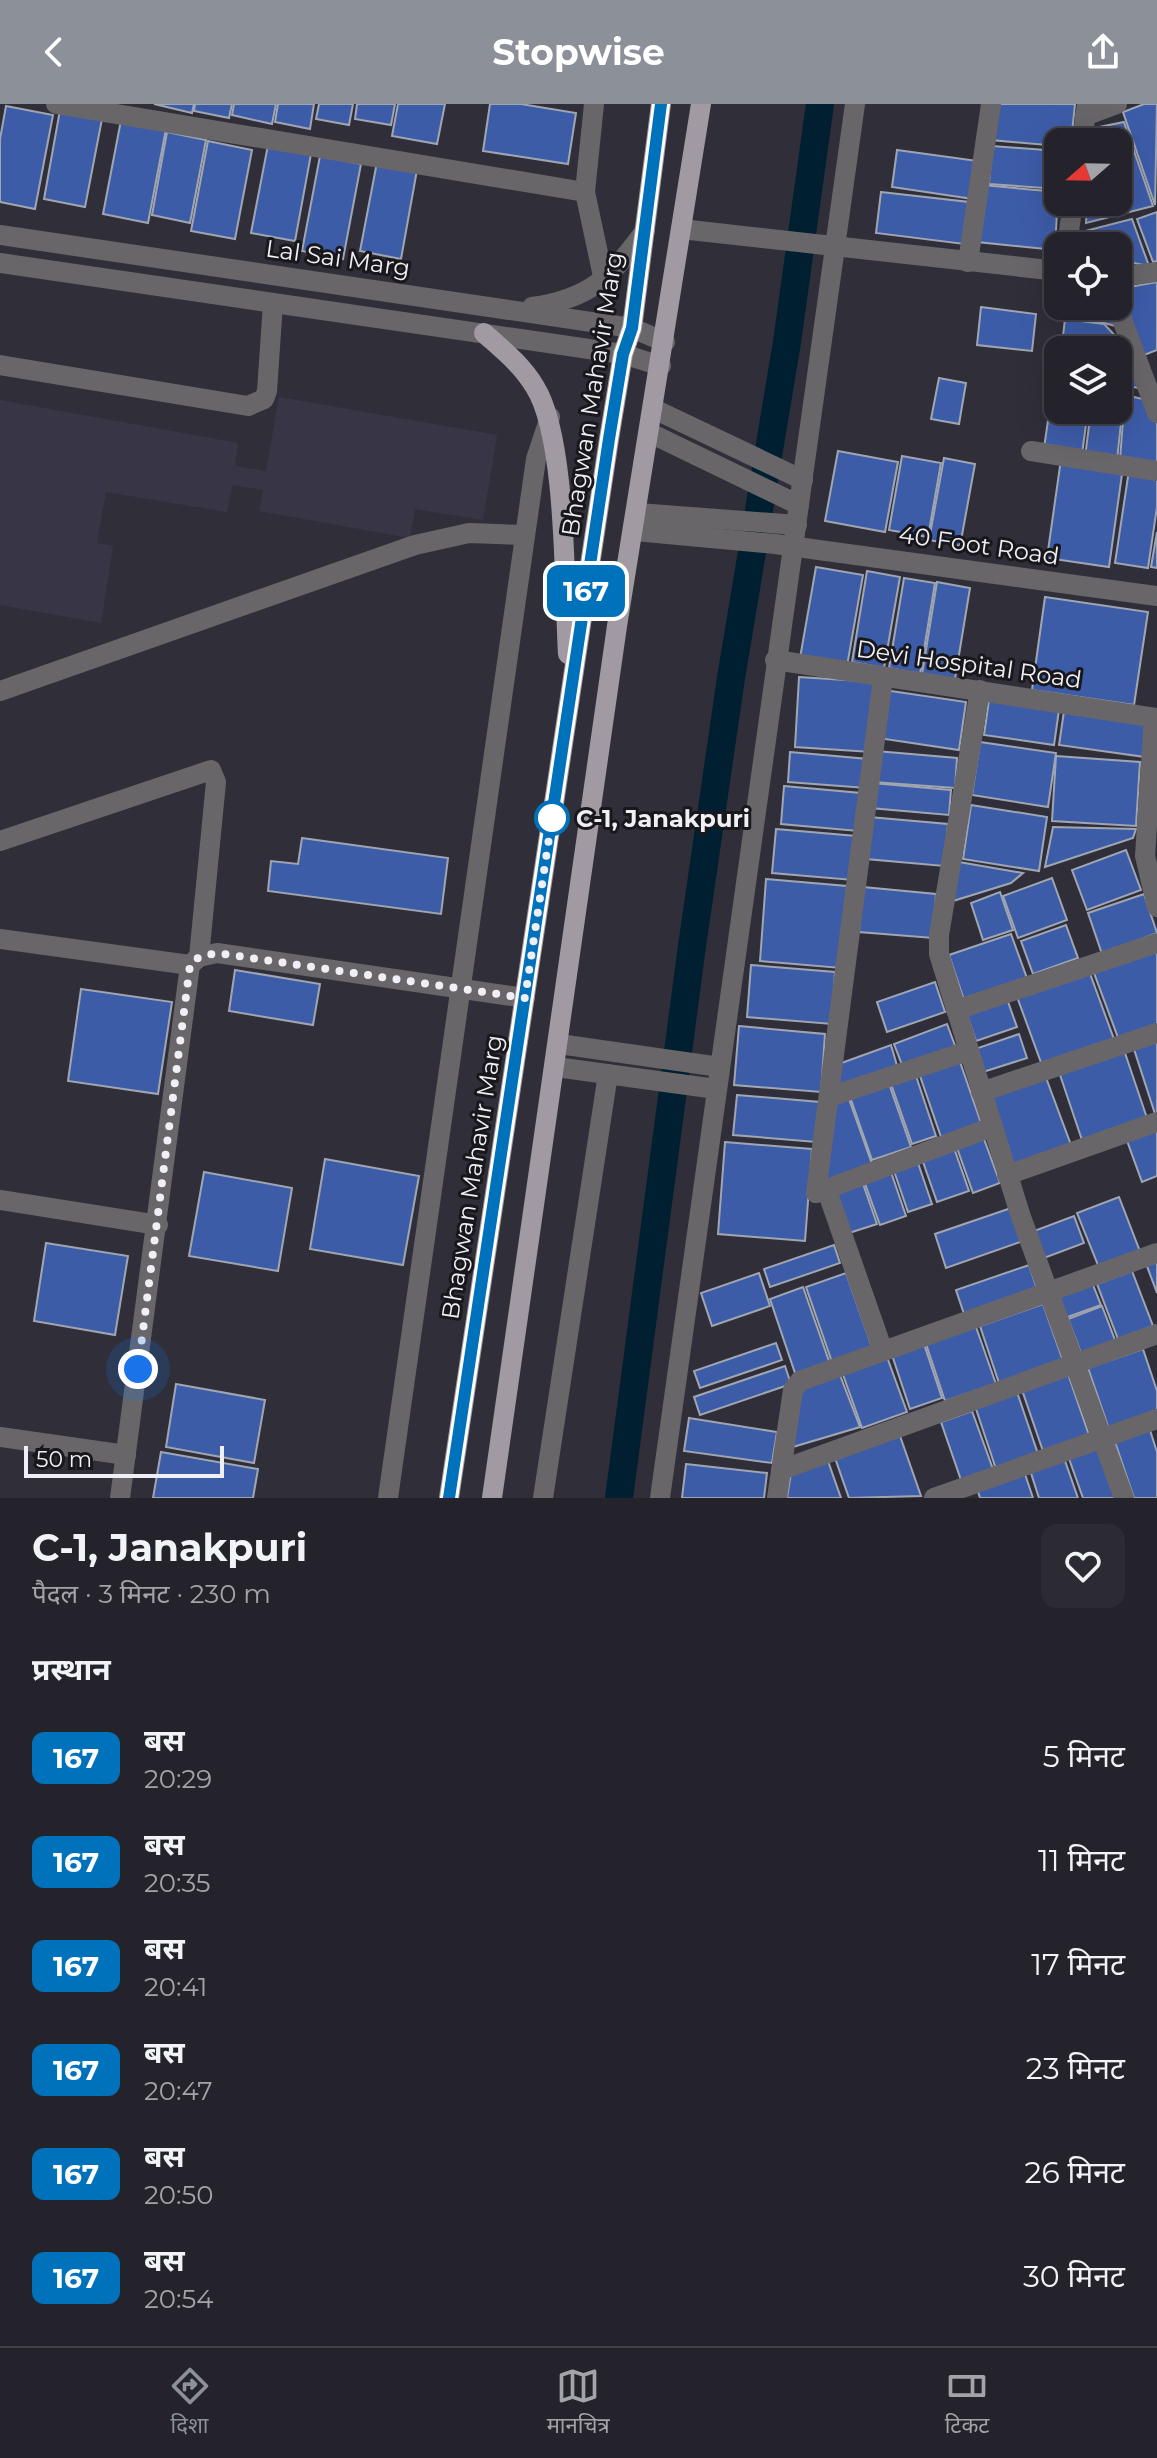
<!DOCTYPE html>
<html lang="hi">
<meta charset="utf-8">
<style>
body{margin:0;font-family:Montserrat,"Noto Sans Devanagari",sans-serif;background:#2c2b33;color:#f1f3f6;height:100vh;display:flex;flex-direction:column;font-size:30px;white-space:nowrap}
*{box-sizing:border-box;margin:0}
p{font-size:26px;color:#a3a4a9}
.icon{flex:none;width:44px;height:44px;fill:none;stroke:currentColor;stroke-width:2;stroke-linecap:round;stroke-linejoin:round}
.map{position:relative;height:1394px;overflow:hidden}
.panel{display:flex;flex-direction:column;background:#24232b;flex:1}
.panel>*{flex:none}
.badge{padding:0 16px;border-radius:12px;font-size:28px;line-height:52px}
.needle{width:52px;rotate:250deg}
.tools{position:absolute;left:1044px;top:24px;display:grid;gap:16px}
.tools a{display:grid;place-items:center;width:88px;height:88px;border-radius:16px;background:#24232b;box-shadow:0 8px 32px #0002,0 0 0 2px #414047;font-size:40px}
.scale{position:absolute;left:24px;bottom:20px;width:200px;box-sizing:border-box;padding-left:8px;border:4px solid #f0eff6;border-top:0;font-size:22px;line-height:28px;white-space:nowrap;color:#f0eff6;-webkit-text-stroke:6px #18171c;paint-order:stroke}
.you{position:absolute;width:40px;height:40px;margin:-20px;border:6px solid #fff;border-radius:50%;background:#1a73e8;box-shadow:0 0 0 12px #1a73e833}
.map>.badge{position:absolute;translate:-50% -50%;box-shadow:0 0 0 4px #fff}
h2{padding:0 32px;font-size:30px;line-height:72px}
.round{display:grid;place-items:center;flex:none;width:84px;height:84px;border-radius:16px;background:#2c2b33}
.headline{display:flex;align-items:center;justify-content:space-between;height:136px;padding:0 32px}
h1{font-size:38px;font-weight:700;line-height:60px}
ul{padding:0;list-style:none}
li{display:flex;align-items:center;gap:24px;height:104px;padding:0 32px}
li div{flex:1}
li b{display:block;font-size:30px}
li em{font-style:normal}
li .badge{min-width:88px;font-weight:700;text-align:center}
header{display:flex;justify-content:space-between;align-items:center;height:104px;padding:0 32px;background:#8c9099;color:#fff;font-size:36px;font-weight:700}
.tabs{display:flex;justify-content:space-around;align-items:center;height:112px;border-top:2px solid #414047;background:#24232b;font-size:22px;color:#a3a4a9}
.tabs a{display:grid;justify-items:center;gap:4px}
.tabs .current{color:#8c9099}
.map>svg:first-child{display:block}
</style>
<header><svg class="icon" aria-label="back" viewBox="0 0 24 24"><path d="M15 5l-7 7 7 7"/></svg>Stopwise<svg class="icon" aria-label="share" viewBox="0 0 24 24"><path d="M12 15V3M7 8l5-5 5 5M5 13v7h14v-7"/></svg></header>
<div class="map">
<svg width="1157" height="1394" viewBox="0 0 1157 1394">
<rect width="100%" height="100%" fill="#302f39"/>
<path fill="#383646" d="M279,293L497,331L483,416L415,405L410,434L259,407L263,386L232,381L227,408L106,388L97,439L113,442L101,519L0,501V296L238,339L235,362L266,367Z"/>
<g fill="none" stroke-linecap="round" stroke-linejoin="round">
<path stroke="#001f31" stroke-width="28" d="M619,1394L692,842L731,574L787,238L820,0"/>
</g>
<g fill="#3d5ca8" stroke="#a0a6b1" stroke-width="2">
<path d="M154,0H194L192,9Z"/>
<path d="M195,0H232L229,14L194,7Z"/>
<path d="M234,0H276L272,20L232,11Z"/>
<path d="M278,0H314L310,25L275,18Z"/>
<path d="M319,0H353L349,21L316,15Z"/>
<path d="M357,0H395L391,21L355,15Z"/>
<path d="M398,0H445L437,40L392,32Z"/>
<path d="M490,0H521L576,9L568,60L483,47Z"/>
<path d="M995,0H1075L1071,38H1058V42L991,36Z"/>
<path d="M1144,0H1157L1155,101L1123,8Z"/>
<path d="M6,2L53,11L35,105L0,98V35Z"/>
<path d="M60,6L102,15L85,103L44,95Z"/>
<path d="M122,11L167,20L148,119L103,110Z"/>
<path d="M1124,18L1153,102L1086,119L1087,98H1118V38H1089V25Z"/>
<path d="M167,28L206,36L190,119L152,111Z"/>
<path d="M208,37L252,46L235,135L191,127Z"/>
<path d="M268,41L311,50L295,137L251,129Z"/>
<path d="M992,42L1058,47V85L989,80Z"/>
<path d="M897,46L978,57L973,95L892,83Z"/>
<path d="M320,52L361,60L343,155L302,147Z"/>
<path d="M377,58L417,66L401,155L360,147Z"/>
<path d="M982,81L1058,88L1055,146L977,138Z"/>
<path d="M881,88L969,98L964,140L876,129Z"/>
<path d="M1157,108V157L1153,158L1137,115Z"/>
<path d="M1132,115L1149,162L1118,156V142H1074L1081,128Z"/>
<path d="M1157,178V246L1139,253L1118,195V185Z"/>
<path d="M1068,202H1113L1120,223L1067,210Z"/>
<path d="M981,203L1036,210L1032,247L977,241Z"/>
<path d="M1065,215L1104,220L1124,241L1063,232Z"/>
<path d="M1060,235L1126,243L1143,285L1118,280V246H1059Z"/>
<path d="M939,274L966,279L959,320L931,315Z"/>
<path d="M1053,282H1058V306H1088L1082,350L1044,344Z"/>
<path d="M1118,290L1124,291L1117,356L1085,353L1091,306H1118Z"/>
<path d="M1125,291L1152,297L1157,318V362L1120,355Z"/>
<path d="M838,347L898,358L885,428L825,417Z"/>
<path d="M902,352L941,359L928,433L889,426Z"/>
<path d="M944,354L975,360L960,442L929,436Z"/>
<path d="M1061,355L1123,363L1109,463L1047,454Z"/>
<path d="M1129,366L1157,370V403L1148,464L1115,459Z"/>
<path d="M1157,428V464L1151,463Z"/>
<path d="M816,463L863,471L847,562L800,554Z"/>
<path d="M867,467L900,473L884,564L852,558Z"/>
<path d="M904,474L935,479L920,570L889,564Z"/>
<path d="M937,478L970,484L955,575L922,570Z"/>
<path d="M1045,493L1148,508L1134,601L1032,586Z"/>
<path d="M799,573L876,578L871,648L795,643Z"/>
<path d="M884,586L966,598L959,646L878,634Z"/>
<path d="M989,596L1059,606L1054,641L984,631Z"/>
<path d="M1064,607L1149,620L1145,653L1059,641Z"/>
<path d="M980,638L1056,649L1048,703L972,691Z"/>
<path d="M876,647L957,654L955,684L873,678Z"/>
<path d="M790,648L868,655L866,684L788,678Z"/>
<path d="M1056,652L1140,658L1136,722L1052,717Z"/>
<path d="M872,679L951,686L949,711L870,704Z"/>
<path d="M784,682L861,689L858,727L781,720Z"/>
<path d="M971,701L1047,713L1039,767L963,755Z"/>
<path d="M869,713L948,720L944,762L866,755Z"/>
<path d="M1053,723L1136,725L1133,734L1045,763Z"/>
<path d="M776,725L856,732L853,776L772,769Z"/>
<path d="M302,734L448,754L441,810L268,787L271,757L298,760Z"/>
<path d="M1126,746L1141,786L1087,806L1072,766Z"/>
<path d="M959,758L1023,769L1011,779L953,797Z"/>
<path d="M1052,774L1067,816L1018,834L1003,792Z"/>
<path d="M766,775L847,782L841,864L760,857Z"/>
<path d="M863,783L936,790L933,834L859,828Z"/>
<path d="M1000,788L1013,826L983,836L971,799Z"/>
<path d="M1144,790L1157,829L1102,850L1088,809Z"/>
<path d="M1066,821L1078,854L1033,870L1021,837Z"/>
<path d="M1011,830L1028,877L965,899L949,851Z"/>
<path d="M1157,845V925L1120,939L1094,869Z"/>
<path d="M751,861L835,868L832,920L747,913Z"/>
<path d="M1088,864L1115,938L1043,964L1016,890Z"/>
<path d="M235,866L320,880L313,921L229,907Z"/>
<path d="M935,878L945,908L887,928L877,898Z"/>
<path d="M81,885L172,898L158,990L68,977Z"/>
<path d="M1007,895L1017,923L976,937L966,908Z"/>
<path d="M947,920L957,947L904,966L894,940Z"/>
<path d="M739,922L825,930L821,988L734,981Z"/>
<path d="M1019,930L1027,954L983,968L975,945Z"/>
<path d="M1157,930V1013H1156L1132,939Z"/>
<path d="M891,941L898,965L839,984L836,961Z"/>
<path d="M1124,946L1148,1017L1083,1039L1059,968Z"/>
<path d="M959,955L981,1019L941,1033L919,969Z"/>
<path d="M1045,971L1071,1041L1014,1062L988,993Z"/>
<path d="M916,972L936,1032L912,1040L891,980Z"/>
<path d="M888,977L911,1043L872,1056L849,990Z"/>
<path d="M737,991L820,998L816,1038L733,1031Z"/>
<path d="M849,995L872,1060L820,1081L830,1002Z"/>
<path d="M1157,1023V1072L1142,1078L1126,1034Z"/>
<path d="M984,1035L1000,1079L973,1089L957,1044Z"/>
<path d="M725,1038L812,1045L805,1137L718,1130Z"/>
<path d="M954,1044L969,1087L937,1098L922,1055Z"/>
<path d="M325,1055L419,1072L403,1161L310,1145Z"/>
<path d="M918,1059L932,1100L908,1108L894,1067Z"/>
<path d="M204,1068L292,1084L278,1167L189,1152Z"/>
<path d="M891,1068L906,1112L880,1121L864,1077Z"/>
<path d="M862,1077L877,1120L849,1129L835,1086Z"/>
<path d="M1119,1093L1141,1150L1100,1166L1077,1109Z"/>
<path d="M1011,1104L1023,1137L946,1164L935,1130Z"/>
<path d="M1074,1112L1084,1139L1044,1154L1034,1127Z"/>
<path d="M46,1139L128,1152L115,1231L34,1217Z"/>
<path d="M834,1141L840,1159L770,1183L764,1165Z"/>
<path d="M1157,1153V1189L1145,1157Z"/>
<path d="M1029,1161L1038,1188L965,1213L956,1186Z"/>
<path d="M1132,1167L1153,1222L1118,1235L1097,1180Z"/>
<path d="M759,1169L770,1202L712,1222L701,1189Z"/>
<path d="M846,1169L872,1243L832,1258L806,1183Z"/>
<path d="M1091,1176L1101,1201L1065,1214L1056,1189Z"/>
<path d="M803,1183L830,1260L796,1272L770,1195Z"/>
<path d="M1043,1200L1063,1257L999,1279L980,1222Z"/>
<path d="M1102,1202L1115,1236L1081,1249L1068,1215Z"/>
<path d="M976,1223L996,1280L945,1297L926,1240Z"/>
<path d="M923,1237L942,1294L910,1305L891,1248Z"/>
<path d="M776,1239L782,1256L700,1284L694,1267Z"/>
<path d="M1143,1245L1157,1287V1312L1110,1328L1088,1264Z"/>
<path d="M887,1253L907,1308L862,1324L842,1268Z"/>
<path d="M785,1262L791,1280L700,1311L694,1293Z"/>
<path d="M838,1266L860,1323L786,1345L797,1282Z"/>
<path d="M1067,1267L1090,1334L1044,1350L1021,1283Z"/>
<path d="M176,1280L265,1296L254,1359L166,1343Z"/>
<path d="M1017,1288L1038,1350L996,1365L975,1302Z"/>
<path d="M972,1307L994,1368L962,1379L941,1318Z"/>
<path d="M689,1314L777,1328L772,1359L684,1347Z"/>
<path d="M1149,1323L1157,1348V1394H1134L1114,1335Z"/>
<path d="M899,1329L921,1392L849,1394L834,1351Z"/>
<path d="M1098,1342L1116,1394H1083L1068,1352Z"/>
<path d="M161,1348L258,1365L253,1394H153Z"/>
<path d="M1064,1354L1078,1394H1039L1030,1366Z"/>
<path d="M828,1357L841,1394H787L791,1369Z"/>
<path d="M686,1360L767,1369L764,1394H682Z"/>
<path d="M1023,1364L1033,1394H980L976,1381Z"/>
</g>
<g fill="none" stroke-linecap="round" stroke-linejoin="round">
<g stroke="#69666a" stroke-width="20">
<path d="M56,0L585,88"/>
<path d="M594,0L585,88L604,177"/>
<path d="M1085,12L1117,0"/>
<path d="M1082,38L1087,0"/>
<path d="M681,125L1058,167"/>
<path d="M0,131L632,224L665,238"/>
<path d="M1067,142L1073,98"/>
<path d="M968,158L991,0"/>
<path d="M0,159L623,250L661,262"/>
<path d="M1118,173L1157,168"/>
<path d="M1117,202L1157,309"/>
<path d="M532,203C590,195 611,173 645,127"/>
<path d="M0,261L248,302L264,295L267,287L273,199"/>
<path d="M654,305L803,376"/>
<path d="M650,329L799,401"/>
<path d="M1031,347L1157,367"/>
<path d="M638,409L797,421"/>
<path d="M635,427L775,440L1157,492"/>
<path d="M775,556L1157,614"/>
<path d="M980,586L939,831V850L1021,1113L1124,1394"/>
<path d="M0,587L415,441L469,429L525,431"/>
<path d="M1154,614L1145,752L1157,803"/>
<path d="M0,737L211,666L216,678L199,853"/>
<path d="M0,835L190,861L199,853L217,849L525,894"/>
<path d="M956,906L1157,839"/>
<path d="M559,940L720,963"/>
<path d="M556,963L716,985"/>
<path d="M981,988L1157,929"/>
<path d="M829,993L968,947"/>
<path d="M1007,1071L1157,1018"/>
<path d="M826,1084L883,1247"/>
<path d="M816,1089L883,574"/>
<path d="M816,1089L992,1023"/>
<path d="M0,1096L158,1121"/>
<path d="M0,1333L126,1351"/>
<path d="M781,1366L1157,1230"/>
<path d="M120,1394L190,861"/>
<path d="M388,1394L536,355L550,313"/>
<path d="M543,1394L608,970"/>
<path d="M660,1394L855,0"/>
<path d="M777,1394L793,1286L800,1277L1157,1149"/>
<path d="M934,1394L1157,1315"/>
</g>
<g stroke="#a29aa3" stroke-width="20">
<path d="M484,229C503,246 522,261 535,283C567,334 564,484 568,550"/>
<path d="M449,1394L609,335L623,250L632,224L661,0"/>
<path d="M492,1394L617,522L701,0"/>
</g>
</g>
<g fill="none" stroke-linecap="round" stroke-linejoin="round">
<defs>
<path id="line" d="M449,1394L609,335L623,250L632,224L661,0"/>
</defs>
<use href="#line" stroke="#fff" stroke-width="18"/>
<use href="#line" stroke="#0072bc" stroke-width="12"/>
<path stroke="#f0eff6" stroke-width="8" stroke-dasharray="0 14.4" d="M138,1265L190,861L199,853L217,849L525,894L552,714"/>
</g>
<circle fill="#fff" stroke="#0072bc" stroke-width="4" cx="552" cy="714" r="16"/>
<g text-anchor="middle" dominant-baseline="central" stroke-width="6" stroke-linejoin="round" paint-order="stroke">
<g font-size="24" fill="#f0eff6" stroke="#18171c">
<text transform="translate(338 154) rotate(8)">Lal Sai Marg</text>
<text transform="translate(592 290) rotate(-81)">Bhagwan Mahavir Marg</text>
<text transform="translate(979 441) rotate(8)">40 Foot Road</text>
<text transform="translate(969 560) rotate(8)">Devi Hospital Road</text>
<text transform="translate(472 1073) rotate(-81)">Bhagwan Mahavir Marg</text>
</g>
<g font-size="24" font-weight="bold" fill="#f0eff6" stroke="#18171c" text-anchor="start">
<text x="576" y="714">C-1, Janakpuri</text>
</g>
</g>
</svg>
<div class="tools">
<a><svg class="needle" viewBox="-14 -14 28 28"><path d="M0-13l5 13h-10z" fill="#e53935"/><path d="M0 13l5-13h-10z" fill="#a3a4a9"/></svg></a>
<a><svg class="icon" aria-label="locate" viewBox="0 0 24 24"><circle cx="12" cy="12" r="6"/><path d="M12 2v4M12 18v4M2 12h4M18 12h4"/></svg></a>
<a><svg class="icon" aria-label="layers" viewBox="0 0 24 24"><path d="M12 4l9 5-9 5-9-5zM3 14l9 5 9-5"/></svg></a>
</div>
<div class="scale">50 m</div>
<div class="you" style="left:138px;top:1265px"></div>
<b class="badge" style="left:586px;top:487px;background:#0072bc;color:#fff">167</b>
</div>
<section class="panel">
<div class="headline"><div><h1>C-1, Janakpuri</h1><p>पैदल · 3 मिनट · 230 m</p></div><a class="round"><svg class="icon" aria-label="heart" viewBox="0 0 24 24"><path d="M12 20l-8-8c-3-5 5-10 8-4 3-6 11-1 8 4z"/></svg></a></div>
<h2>प्रस्थान</h2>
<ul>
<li><span class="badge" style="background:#0072bc;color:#fff">167</span><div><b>बस</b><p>20:29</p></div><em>5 मिनट</em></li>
<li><span class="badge" style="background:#0072bc;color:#fff">167</span><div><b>बस</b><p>20:35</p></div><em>11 मिनट</em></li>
<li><span class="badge" style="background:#0072bc;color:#fff">167</span><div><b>बस</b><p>20:41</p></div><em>17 मिनट</em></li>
<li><span class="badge" style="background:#0072bc;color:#fff">167</span><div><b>बस</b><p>20:47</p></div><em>23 मिनट</em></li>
<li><span class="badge" style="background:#0072bc;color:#fff">167</span><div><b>बस</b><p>20:50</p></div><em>26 मिनट</em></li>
<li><span class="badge" style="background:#0072bc;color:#fff">167</span><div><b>बस</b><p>20:54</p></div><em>30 मिनट</em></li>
</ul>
</section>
<nav class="tabs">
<a class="current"><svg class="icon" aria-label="directions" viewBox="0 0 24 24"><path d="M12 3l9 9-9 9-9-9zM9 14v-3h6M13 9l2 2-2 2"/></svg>दिशा</a>
<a><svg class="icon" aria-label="map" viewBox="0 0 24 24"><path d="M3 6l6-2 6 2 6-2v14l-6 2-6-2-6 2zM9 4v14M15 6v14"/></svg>मानचित्र</a>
<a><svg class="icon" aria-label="tickets" viewBox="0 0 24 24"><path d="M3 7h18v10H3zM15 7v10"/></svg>टिकट</a>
</nav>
